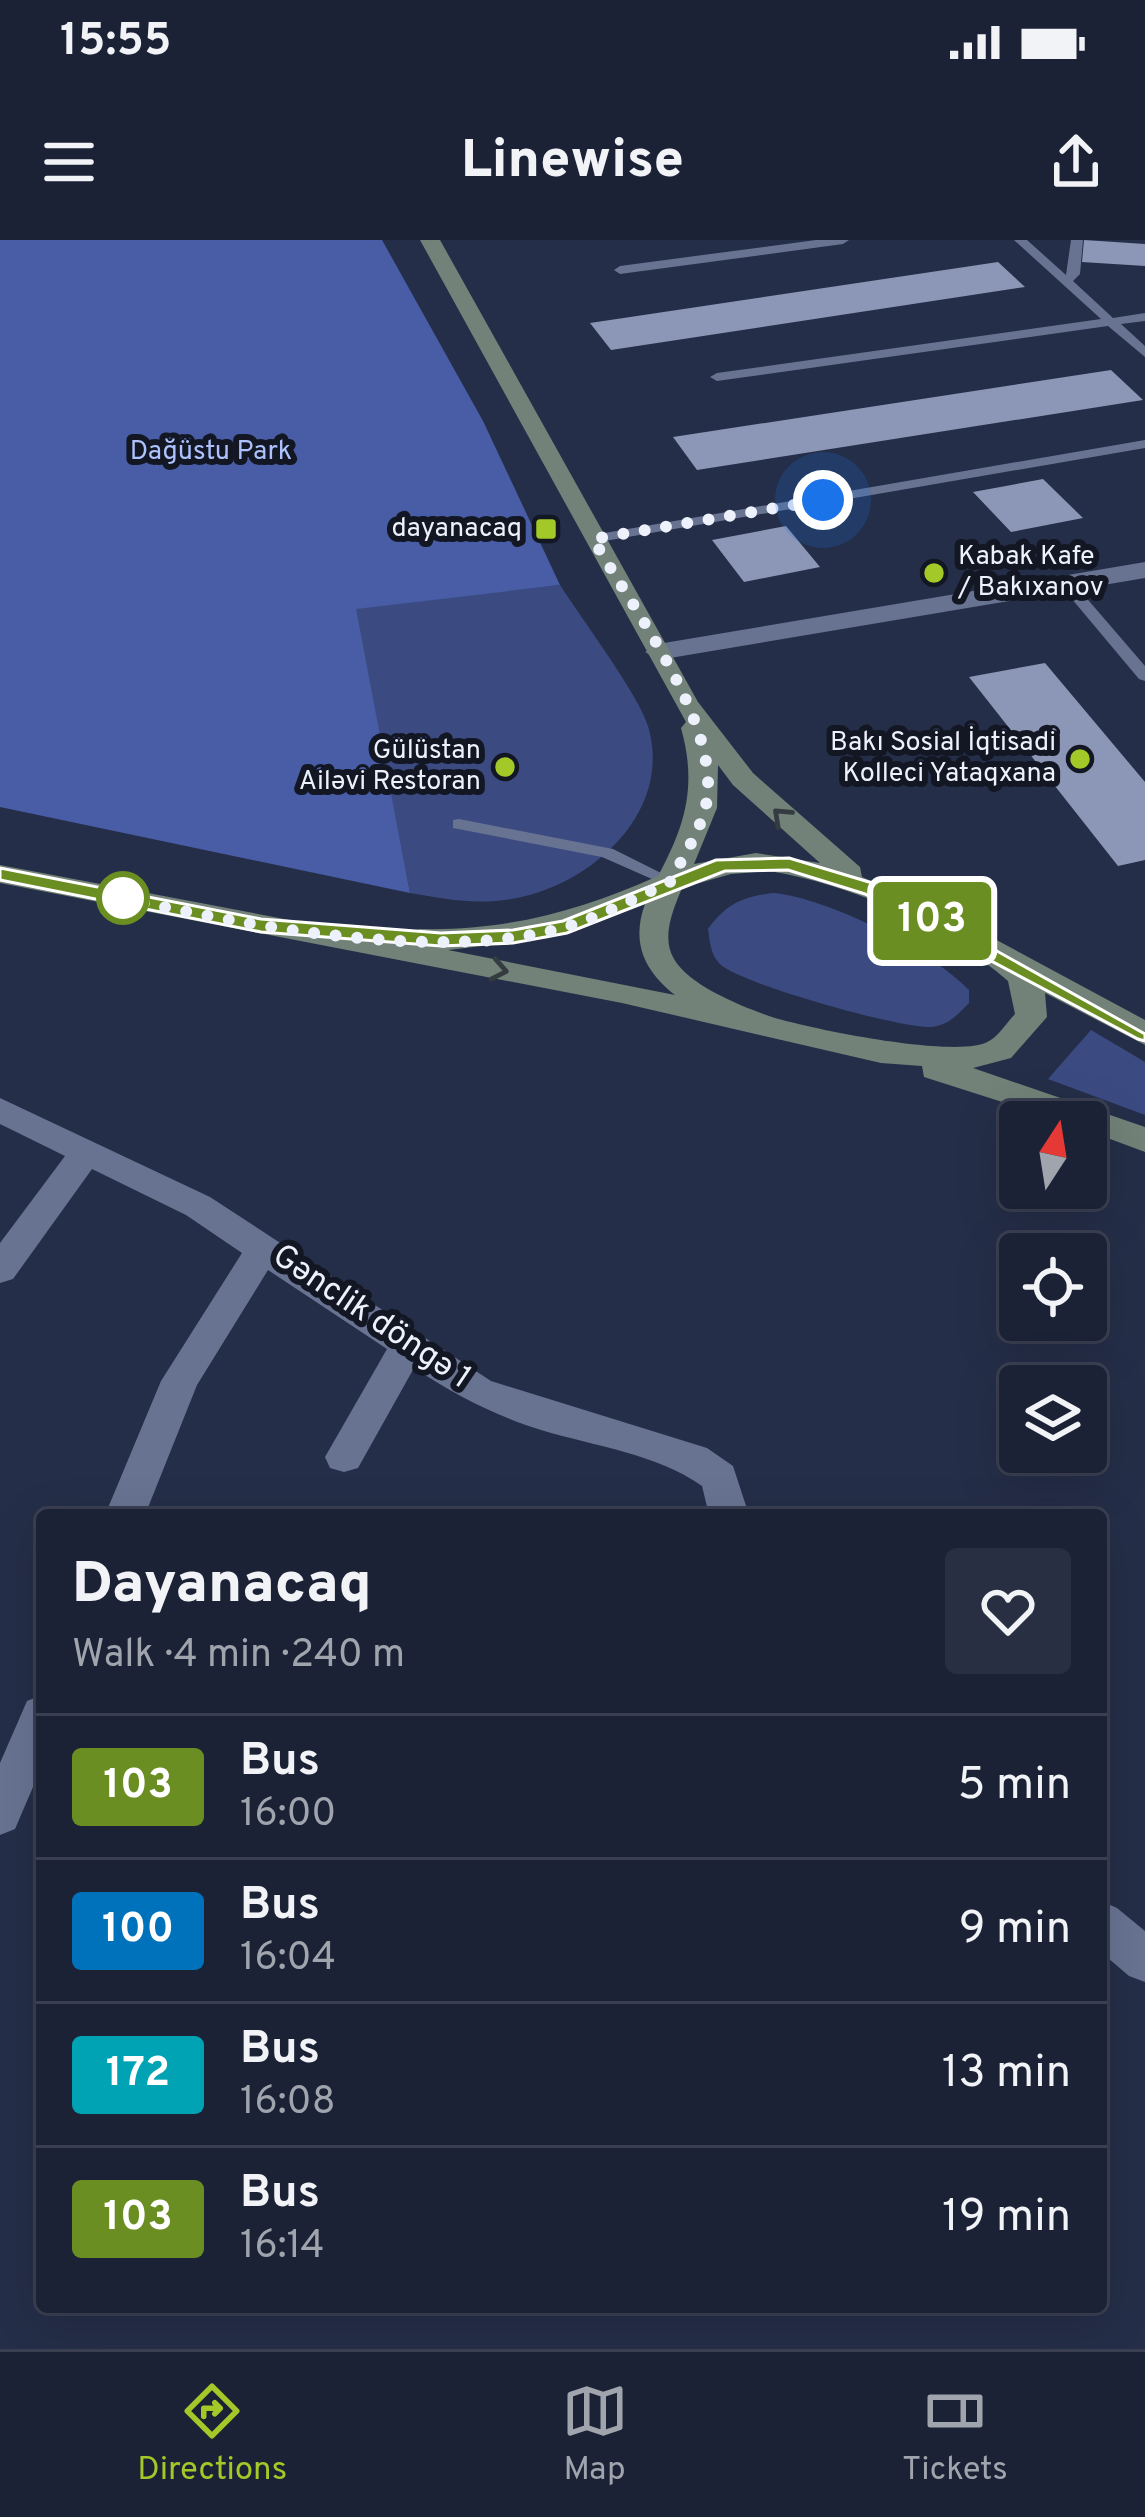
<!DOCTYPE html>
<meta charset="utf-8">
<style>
body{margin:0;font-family:Overpass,sans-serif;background:#292f42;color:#f1f3f6;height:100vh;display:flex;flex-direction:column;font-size:45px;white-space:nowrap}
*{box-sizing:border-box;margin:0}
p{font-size:39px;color:#a0a4ad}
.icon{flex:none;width:66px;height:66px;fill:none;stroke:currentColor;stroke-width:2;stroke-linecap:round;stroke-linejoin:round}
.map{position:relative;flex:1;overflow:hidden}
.details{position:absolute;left:36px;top:1269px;width:1071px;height:804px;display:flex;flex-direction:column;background:#1c2236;border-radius:12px;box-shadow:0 12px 48px #0002,0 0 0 3px #3a3f51}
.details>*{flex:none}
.badge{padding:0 24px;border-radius:9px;font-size:42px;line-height:78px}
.needle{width:78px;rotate:12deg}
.fabs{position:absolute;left:999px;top:861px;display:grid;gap:24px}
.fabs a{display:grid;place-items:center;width:108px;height:108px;border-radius:12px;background:#1c2236;box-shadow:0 12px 48px #0002,0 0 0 3px #3a3f51;font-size:60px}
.you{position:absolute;width:60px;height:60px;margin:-30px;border:9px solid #fff;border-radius:50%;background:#1a73e8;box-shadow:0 0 0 18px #1a73e833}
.map>.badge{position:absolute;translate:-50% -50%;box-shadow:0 0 0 6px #fff}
.round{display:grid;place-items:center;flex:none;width:126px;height:126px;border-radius:12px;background:#292f42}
.summary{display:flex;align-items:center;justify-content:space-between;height:204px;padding:0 36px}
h1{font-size:57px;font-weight:800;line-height:90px}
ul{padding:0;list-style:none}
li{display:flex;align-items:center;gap:36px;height:144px;padding:0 36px;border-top:3px solid #3a3f51}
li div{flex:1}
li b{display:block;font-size:45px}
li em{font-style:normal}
li .badge{min-width:132px;font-weight:700;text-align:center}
.status{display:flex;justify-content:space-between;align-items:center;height:84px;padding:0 60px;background:#1c2236;direction:ltr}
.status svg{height:33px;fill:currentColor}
header{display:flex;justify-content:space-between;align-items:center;height:156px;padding:0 36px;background:#1c2236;font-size:54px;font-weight:800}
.tab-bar{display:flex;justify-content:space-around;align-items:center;height:168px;border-top:3px solid #3a3f51;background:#1c2236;font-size:33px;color:#a0a4ad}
.tab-bar a{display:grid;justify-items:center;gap:6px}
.tab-bar .current{color:#a2c927}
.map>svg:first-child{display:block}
</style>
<div class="status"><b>15:55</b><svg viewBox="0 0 49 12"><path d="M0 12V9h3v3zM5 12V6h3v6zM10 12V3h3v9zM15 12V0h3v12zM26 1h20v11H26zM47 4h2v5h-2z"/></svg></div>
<header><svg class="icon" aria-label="menu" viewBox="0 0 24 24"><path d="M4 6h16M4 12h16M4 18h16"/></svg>Linewise<svg class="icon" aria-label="share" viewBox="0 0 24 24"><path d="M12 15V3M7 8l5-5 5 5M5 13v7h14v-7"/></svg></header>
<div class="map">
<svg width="1145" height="2109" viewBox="0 0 1145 2109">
<rect width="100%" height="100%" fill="#252e48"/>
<g fill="#3b4b82">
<path d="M560,345C581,378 639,455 648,486C674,573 589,647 511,659C476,665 444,659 410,653L355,368Z"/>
<path d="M773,653C829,658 930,710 969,750V763C957,775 949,785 931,787C903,789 736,743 719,723C710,713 710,701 708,689C727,663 743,657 773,653Z"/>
<path d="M1091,790L1145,822V875L1048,839Z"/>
</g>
<path fill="#485da5" d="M0,0H382L483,181L560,345L356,369L410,653L0,567Z"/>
<g fill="#8c97b7">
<path d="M1084,0L1145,4V26L1082,22Z"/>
<path d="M998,22L1025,47L611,110L590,83Z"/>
<path d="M1111,130L1143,160L697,230L673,197Z"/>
<path d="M1043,239L1083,278L1011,292L973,252Z"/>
<path d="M786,286L820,327L744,342L712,300Z"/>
<path d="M1045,423L1145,542V620L1118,626L969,437Z"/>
</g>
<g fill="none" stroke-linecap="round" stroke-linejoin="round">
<g fill="#687392" fill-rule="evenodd">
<path d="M816,0H849L843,4L620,34L614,30L620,26Z"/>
<path d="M1014,0H1027L1066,35L1071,0H1083L1080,34L1073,41L1113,78L1145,73V81L1121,84L1145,106V117L1108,86L717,141L710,137L717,133L1101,79Z"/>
<path d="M1145,200V208L593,303L586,299L593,295Z"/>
<path d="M1061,340H1071L1145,426V441L1139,439L1061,346Z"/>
<path d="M459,579L613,609L679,642L670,647L602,617L453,588V580Z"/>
</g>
<g fill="#687392" fill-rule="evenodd">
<path d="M1145,322V338L658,420L645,412L658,404Z"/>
<path d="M0,858L210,957L491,1141L707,1208L733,1226L749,1275H709L702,1246C657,1214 594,1206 541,1190C494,1175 455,1155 414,1128L358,1228L344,1232L330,1228L325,1217L387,1109L268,1030L197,1145L145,1275H105L161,1141L242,1013L186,975L92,929L13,1039L0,1043V1003L65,916L0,884Z"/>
<path d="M42,1455V1526L15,1589L0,1595V1523L27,1461Z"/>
<path d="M1101,1661L1117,1668L1145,1691V1742L1129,1736L1101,1712Z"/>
</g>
<path fill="#728278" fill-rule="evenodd" d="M420,0H440L698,462L753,533L860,627L862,637L950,675L1145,780V805L1045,753L1047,777L1011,818L973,828L1145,887V912L1086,890V882H1065L924,837L922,826L881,823L622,763L0,643V625L406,702L409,692L420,689C507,691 579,671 658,636C686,584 697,545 681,488L686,482ZM718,525L733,545L820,623L756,613L694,624L717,568ZM769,631C851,644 945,686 1008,741L1015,774C1007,782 999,796 989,801C960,820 805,788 769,776C741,766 690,746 674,719C661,697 673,670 682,648L731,634ZM645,664C631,702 644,731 675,755L448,710L549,698Z"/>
</g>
<defs><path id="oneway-chevron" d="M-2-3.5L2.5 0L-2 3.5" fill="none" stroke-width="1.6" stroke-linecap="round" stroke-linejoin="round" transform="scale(3)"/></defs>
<g stroke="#343c41">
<use href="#oneway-chevron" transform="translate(781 576) rotate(-137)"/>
<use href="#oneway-chevron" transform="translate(499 730) rotate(11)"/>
</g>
<path fill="#6b8e23" stroke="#fff" stroke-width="3" d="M789,618L879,645L1145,794V801L1138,799L865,654L788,630L725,631L567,693L513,703L441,706L261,692L0,640V628L261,679L441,693L513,690L563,681L716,620Z"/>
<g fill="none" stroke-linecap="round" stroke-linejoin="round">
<path stroke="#edf1fc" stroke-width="12" stroke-dasharray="0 21.6" d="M123,658C247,686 446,724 569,686C604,675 637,657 670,642C685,613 707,582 708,549C711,472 631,365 593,299L823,260"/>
</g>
<g fill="#a2c927" stroke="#131723" stroke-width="4.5">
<rect x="534" y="277" width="24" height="24" rx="6"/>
<circle cx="934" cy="333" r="12"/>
<circle cx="1080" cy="519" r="12"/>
<circle cx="505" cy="527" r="12"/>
</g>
<circle fill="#fff" stroke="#6b8e23" stroke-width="6" cx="123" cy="658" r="24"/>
<g text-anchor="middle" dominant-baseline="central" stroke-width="12" stroke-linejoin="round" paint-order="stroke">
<g font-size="27" fill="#acc1fd" stroke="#131723">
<text x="211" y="212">Dağüstu Park</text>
</g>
<g font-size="27" fill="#edf1fc" stroke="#131723" text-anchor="end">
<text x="522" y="289">dayanacaq</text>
<text x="958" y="317" text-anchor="start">Kabak Kafe<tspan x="958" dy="31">/ Bakıxanov</tspan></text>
<text x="1056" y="503">Bakı Sosial İqtisadi<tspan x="1056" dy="31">Kolleci Yataqxana</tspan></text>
<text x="481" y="511">Gülüstan<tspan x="481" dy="31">Ailəvi Restoran</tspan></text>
</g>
<g font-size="33" fill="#edf1fc" stroke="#131723">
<text transform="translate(371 1078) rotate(34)">Gənclik döngə 1</text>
</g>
</g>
</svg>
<div class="fabs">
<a><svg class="needle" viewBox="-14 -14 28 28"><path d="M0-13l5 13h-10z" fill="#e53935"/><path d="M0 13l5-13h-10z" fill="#a0a4ad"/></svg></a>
<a><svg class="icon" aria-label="locate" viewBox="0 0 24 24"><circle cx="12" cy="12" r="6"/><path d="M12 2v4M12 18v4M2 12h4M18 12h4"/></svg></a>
<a><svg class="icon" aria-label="layers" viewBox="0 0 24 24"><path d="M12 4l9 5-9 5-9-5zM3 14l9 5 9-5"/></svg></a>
</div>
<div class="you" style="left:823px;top:260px"></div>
<b class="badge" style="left:932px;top:681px;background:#6b8e23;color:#fff">103</b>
<section class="details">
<div class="summary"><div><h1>Dayanacaq</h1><p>Walk · 4 min · 240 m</p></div><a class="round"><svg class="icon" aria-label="heart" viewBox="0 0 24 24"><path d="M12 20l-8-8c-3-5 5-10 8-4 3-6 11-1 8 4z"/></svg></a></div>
<ul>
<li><span class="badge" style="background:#6b8e23;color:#fff">103</span><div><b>Bus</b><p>16:00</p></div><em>5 min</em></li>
<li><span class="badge" style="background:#0072bc;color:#fff">100</span><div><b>Bus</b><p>16:04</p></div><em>9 min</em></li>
<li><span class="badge" style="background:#00a3b4;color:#fff">172</span><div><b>Bus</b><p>16:08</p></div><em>13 min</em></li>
<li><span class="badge" style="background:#6b8e23;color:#fff">103</span><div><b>Bus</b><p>16:14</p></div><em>19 min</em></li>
</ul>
</section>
</div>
<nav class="tab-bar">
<a class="current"><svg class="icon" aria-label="directions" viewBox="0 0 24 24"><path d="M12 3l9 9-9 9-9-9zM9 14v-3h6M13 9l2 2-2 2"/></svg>Directions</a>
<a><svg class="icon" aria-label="map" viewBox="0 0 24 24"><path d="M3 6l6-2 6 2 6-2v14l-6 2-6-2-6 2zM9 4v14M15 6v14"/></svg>Map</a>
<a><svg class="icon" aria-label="tickets" viewBox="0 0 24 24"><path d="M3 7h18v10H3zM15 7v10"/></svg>Tickets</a>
</nav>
